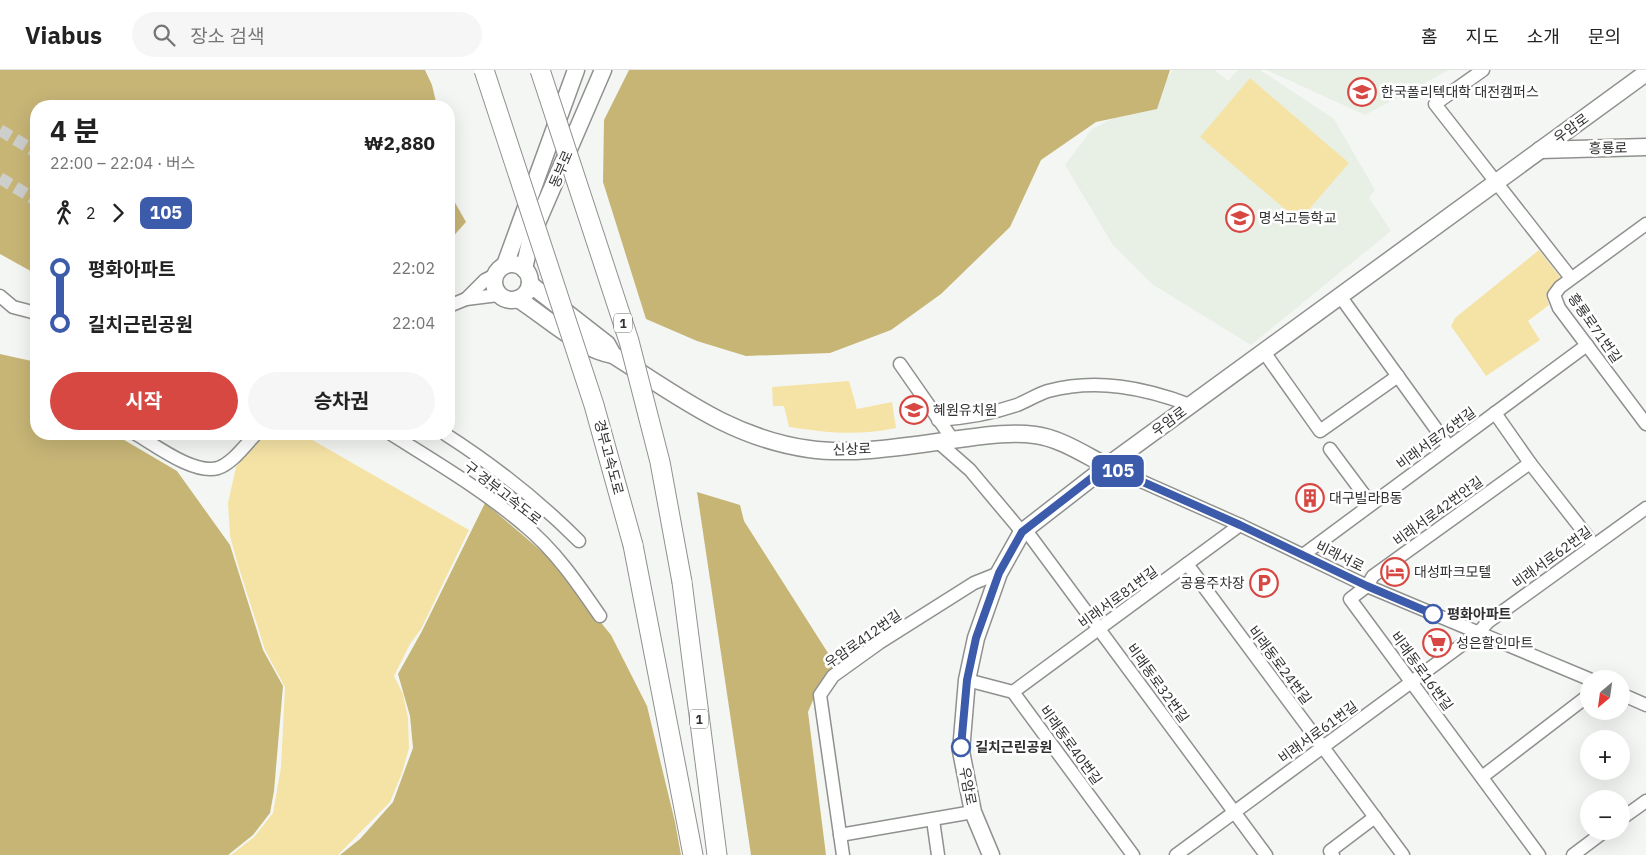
<!DOCTYPE html>
<html lang="ko">
<meta charset="utf-8">
<style>
body{margin:0;font-family:"IBM Plex Sans","Noto Sans KR",sans-serif;background:#f6f6f6;color:#222;height:100vh;display:flex;flex-direction:column;font-size:19px;white-space:nowrap}
*{box-sizing:border-box;margin:0}
p{font-size:16px;color:#767676}
.icon{flex:none;width:28px;height:28px;fill:none;stroke:currentColor;stroke-width:2;stroke-linecap:round;stroke-linejoin:round}
.map{position:relative;flex:1;overflow:hidden}
.details{position:absolute;left:30px;top:30px;width:425px;height:340px;display:flex;flex-direction:column;background:#fff;border-radius:20px;box-shadow:0 5px 20px #0002}
.details>*{flex:none}
.badge{padding:0 10px;border-radius:8px;font-size:18px;line-height:32px}
.needle{width:32px;rotate:209deg}
.fabs{position:absolute;left:1580px;top:600px;display:grid;gap:10px}
.fabs a{display:grid;place-items:center;width:50px;height:50px;border-radius:50%;background:#fff;box-shadow:0 5px 20px #0002;font-size:25px}
.map>.badge{position:absolute;translate:-50% -50%;box-shadow:0 0 0 2px #fff}
.legs{display:flex;align-items:center;gap:8px;height:55px;padding:0 20px;font-size:16px}
.legs p{margin-inline-start:auto}
.overview{display:flex;align-items:center;justify-content:space-between;height:85px;padding:0 20px}
h1{font-size:28px;font-weight:700;line-height:38px}
.button{display:flex;gap:10px;margin-top:auto;padding:10px 20px}
.button a{flex:1;height:58px;border-radius:30px;background:#d74843;color:#fff;font-size:20px;font-weight:700;line-height:58px;text-align:center}
.button a+a{background:#f6f6f6;color:#222}
ul{padding:0 20px;list-style:none}
li{display:flex;align-items:center;gap:18px;height:55px;font-size:19px}
li i{display:grid;place-items:center;width:8px;height:100%;margin:0 6px;background:currentColor}
li i::after{content:'';width:12px;height:12px;margin:-6px;border:4px solid;border-radius:50%;background:#fff}
li p{margin-inline-start:auto}
li:first-child i{background:linear-gradient(#0000 50%,currentColor 0)}
li:last-child i{background:linear-gradient(currentColor 50%,#0000 0)}
header{display:flex;align-items:center;gap:30px;box-sizing:border-box;height:70px;padding:0 25px;background:#fff;border-bottom:1px solid #e0e0e0}
header strong{font-size:24px}
nav{display:flex;gap:28px;margin-inline-start:auto;font-size:18px}
.search{width:350px;height:45px;background:#f6f6f6;display:flex;align-items:center;gap:12px;box-sizing:border-box;padding:0 18px;border-radius:28px;color:#767676;font-size:19px}
.map>svg:first-child{display:block}
</style>
<header>
<strong>Viabus</strong>
<div class="search"><svg class="icon" aria-label="search" viewBox="0 0 24 24"><circle cx="10" cy="10" r="6"/><path d="M15 15l6 6"/></svg>장소 검색</div>
<nav><a>홈</a><a>지도</a><a>소개</a><a>문의</a></nav>
</header>
<div class="map">
<svg width="1646" height="785" viewBox="0 0 1646 785">
<rect width="100%" height="100%" fill="#f4f6f4"/>
<g fill="#e8efe5">
<path d="M1173,0H1215L1228,11L1238,0H1260L1334,49L1375,120L1369,128L1391,161L1251,275L1152,214L1113,175L1065,95L1092,59L1132,39H1146Z"/>
<path d="M1267,0H1449L1365,45Z"/>
</g>
<g fill="#f5e3a6">
<path d="M1250,8L1349,93L1299,151L1200,67Z"/>
<path d="M1539,180L1560,207L1546,225L1549,235L1528,251L1540,270L1486,306L1451,256L1455,248Z"/>
<path d="M849,311L857,339L892,332L896,358C858,366 828,363 789,357L784,336H773L772,317Z"/>
<path d="M266,364H302L469,460L421,559L410,574L394,606L403,624L408,648L409,678L402,703L390,732L338,785H231L254,767L273,743L281,697L285,617L265,580L238,495L230,466L228,433L236,397L255,371Z"/>
</g>
<g fill="#c7b576">
<path d="M0,0H425L432,15L437,36H36V204L0,184Z"/>
<path d="M629,0H1170L1157,39L1096,52L1041,90L1010,157L941,224L891,260L830,283L746,286L697,271L646,249L603,112L604,50Z"/>
<path d="M449,122L466,152L449,171Z"/>
<path d="M0,284L36,292V364H114L177,401L230,475L263,580L283,616L274,721L270,743L253,765L228,785H0Z"/>
<path d="M697,422L740,435L744,451L835,594L820,614L808,642L826,785H751Z"/>
<path d="M485,433L546,485L611,565L647,636L675,752L681,785H340L360,769L393,732L413,678L410,646L398,604L422,561Z"/>
</g>
<g fill="none" stroke-linecap="round" stroke-linejoin="round">
<g stroke="#cdcfcd" stroke-width="12" stroke-dasharray="12 6" stroke-linecap="butt">
<path d="M0,60L36,82"/>
<path d="M0,108L36,130"/>
</g>
<defs>
<g id="minor">
<path d="M1483,0L1435,34L1571,208"/>
<path d="M1646,154L1560,217L1554,225L1559,238L1646,354"/>
<path d="M0,226L13,237L36,243"/>
<path d="M1340,226L1449,377"/>
<path d="M466,229L485,210L495,205"/>
<path d="M449,236L466,229L498,225"/>
<path d="M1264,282L1320,361L1398,306"/>
<path d="M900,294L953,370"/>
<path d="M1495,343L1530,393L1594,475"/>
<path d="M938,350C965,348 991,344 1017,335C1027,331 1038,324 1048,321C1097,308 1145,318 1190,335"/>
<path d="M136,364C155,375 194,405 218,398C233,393 246,374 256,364"/>
<path d="M391,364C437,393 483,420 524,455C555,480 578,514 600,546"/>
<path d="M445,364C495,396 537,429 579,471"/>
<path d="M937,371L970,400L1022,462"/>
<path d="M1330,379L1371,434"/>
<path d="M1530,393L1373,506L1367,516L1350,529L1539,785"/>
<path d="M1107,396L1240,455L1367,516L1589,609"/>
<path d="M1025,459L1266,785"/>
<path d="M1303,485L1587,275"/>
<path d="M1187,494L1403,785"/>
<path d="M967,610L1013,622L1133,785"/>
<path d="M1013,622L1240,455"/>
<path d="M1621,624L1646,635"/>
<path d="M1482,707L1589,625"/>
<path d="M1621,749L1646,731"/>
<path d="M933,750L938,785"/>
<path d="M840,765L973,742"/>
<path d="M843,785L820,625L833,606L879,573L974,513L999,503"/>
<path d="M1176,785L1478,563L1488,552L1646,438"/>
<path d="M1333,785L1330,781L1375,747"/>
<path d="M1573,785L1605,761"/>
</g>
<g id="major">
<path d="M1540,80L1646,77"/>
<circle cx="512" cy="212" r="18"/>
<path d="M505,195L576,0"/>
<path d="M524,199L531,167L603,0"/>
<path d="M530,214L607,274L613,285"/>
<path d="M518,229C546,247 581,280 613,285C678,326 731,368 809,379C858,386 917,374 967,368C989,365 1012,362 1035,365C1060,368 1085,385 1107,396"/>
<path d="M991,785L973,742L961,681L967,610L976,568L999,503L1022,462L1107,396L1646,3"/>
</g>
<g id="highway">
<path d="M633,475L693,785"/>
<path d="M682,512L717,785"/>
</g>
</defs>
<use href="#minor" stroke="#8f918e" stroke-width="15"/>
<use href="#major" stroke="#8f918e" stroke-width="19"/>
<use href="#highway" stroke="#8f918e" stroke-width="21"/>
<use href="#minor" stroke="#fff" stroke-width="12"/>
<use href="#major" stroke="#fff" stroke-width="16"/>
<use href="#highway" stroke="#fff" stroke-width="19"/>
<defs>
<g id="highway-bridge">
<path d="M484,0L594,335L633,475"/>
<path d="M540,0L629,271L660,392L682,512"/>
</g>
</defs>
<use href="#highway-bridge" stroke="#8f918e" stroke-width="21" stroke-linecap="butt"/>
<use href="#highway-bridge" stroke="#fff" stroke-width="19"/>
</g>
<g fill="none" stroke-linecap="round" stroke-linejoin="round">
<defs>
<path id="line-1" d="M961,677L967,610L976,568L999,503L1022,462L1107,396L1240,455L1367,516L1433,544"/>
</defs>
<use href="#line-1" stroke="#fff" stroke-width="11"/>
<use href="#line-1" stroke="#3d5bab" stroke-width="8"/>
</g>
<defs>
<symbol id="school-ring" viewBox="-11 -11 22 22"><circle r="9.5" fill="#fff" stroke="#d74843" stroke-width="1.5"/><path d="M0-5L7-2L0 1L-7-2ZM-4 1L0 2.5L4 1V4Q0 6-4 4Z" fill="#d74843"/></symbol>
<symbol id="building-ring" viewBox="-11 -11 22 22"><circle r="9.5" fill="#fff" stroke="#d74843" stroke-width="1.5"/><path d="M-4-6H4V6H1V3H-1V6H-4ZM-2.5-4.3h1.7v1.8h-1.7ZM.8-4.3h1.7v1.8H.8ZM-2.5-1h1.7V.8h-1.7ZM.8-1h1.7V.8H.8Z" fill="#d74843"/></symbol>
<symbol id="hotel-ring" viewBox="-11 -11 22 22"><circle r="9.5" fill="#fff" stroke="#d74843" stroke-width="1.5"/><path d="M-6-4.5h1.5V1H6V5H4.5V3h-9V5H-6ZM-4 0a1.8 1.8 0 1 1 3.6 0ZM.5 0V-2.5h3Q6-2.5 6 0Z" fill="#d74843"/></symbol>
<symbol id="parking-ring" viewBox="-11 -11 22 22"><circle r="9.5" fill="#fff" stroke="#d74843" stroke-width="1.5"/><path d="M-3.5-5.5H1a3.5 3.5 0 0 1 0 7H-1V5.5H-3.5ZM-1-3.4V-.6H.8a1.4 1.4 0 0 0 0-2.8Z" fill="#d74843"/></symbol>
<symbol id="supermarket-ring" viewBox="-11 -11 22 22"><circle r="9.5" fill="#fff" stroke="#d74843" stroke-width="1.5"/><path d="M-6-5.5h2.5l.6 2H6L4.5 2H-2.5L-4.4-4H-6ZM-1.5 3.2a1.3 1.3 0 1 0 .1 0ZM3 3.2a1.3 1.3 0 1 0 .1 0Z" fill="#d74843"/></symbol>
</defs>
<g fill-rule="evenodd">
<use href="#school-ring" x="1346" y="6" width="32" height="32"/>
<use href="#school-ring" x="1224" y="132" width="32" height="32"/>
<use href="#school-ring" x="898" y="324" width="32" height="32"/>
<use href="#building-ring" x="1294" y="412" width="32" height="32"/>
<use href="#hotel-ring" x="1379" y="486" width="32" height="32"/>
<use href="#parking-ring" x="1248" y="497" width="32" height="32"/>
<use href="#supermarket-ring" x="1421" y="557" width="32" height="32"/>
</g>
<g fill="#fff" stroke="#3d5bab" stroke-width="2.5">
<circle cx="1433" cy="544" r="9"/>
<circle cx="961" cy="677" r="9"/>
</g>
<g text-anchor="middle" dominant-baseline="central" stroke-width="5" stroke-linejoin="round" paint-order="stroke">
<g fill="#fff" stroke="#6e6f6e" stroke-width="1">
<rect x="614" y="243.5" width="18" height="19" rx="4"/>
<rect x="690" y="639.5" width="18" height="19" rx="4"/>
</g>
<g font-size="12" font-weight="bold" fill="#303130">
<text x="623" y="253">1</text>
<text x="699" y="649">1</text>
</g>
<g font-size="14" fill="#303130" stroke="#fff" text-anchor="start">
<text x="1381" y="22">한국폴리텍대학 대전캠퍼스</text>
<text x="1259" y="148">명석고등학교</text>
<text x="933" y="340">혜원유치원</text>
<text x="1329" y="428">대구빌라B동</text>
<text x="1414" y="502">대성파크모텔</text>
<text x="1245" y="513" text-anchor="end">공용주차장</text>
<text x="1456" y="573">성은할인마트</text>
</g>
<g font-size="14" fill="#303130" stroke="#fff">
<text transform="translate(1571 58) rotate(-36)">우암로</text>
<text transform="translate(1608 78) rotate(-1)">흥룡로</text>
<text transform="translate(561 99) rotate(-67)">동부로</text>
<text transform="translate(1595 258) rotate(55)">흥룡로71번길</text>
<text transform="translate(1169 351) rotate(-36)">우암로</text>
<text transform="translate(1436 368) rotate(-36)">비래서로76번길</text>
<text transform="translate(852 379) rotate(-2)">신상로</text>
<text transform="translate(609 387) rotate(75)">경부고속도로</text>
<text transform="translate(503 423) rotate(38)">구 경부고속도로</text>
<text transform="translate(1438 441) rotate(-36)">비래서로42번안길</text>
<text transform="translate(1340 486) rotate(26)">비래서로</text>
<text transform="translate(1552 487) rotate(-36)">비래서로62번길</text>
<text transform="translate(1118 527) rotate(-36)">비래서로81번길</text>
<text transform="translate(863 569) rotate(-35)">우암로412번길</text>
<text transform="translate(1280 595) rotate(53)">비래동로24번길</text>
<text transform="translate(1422 601) rotate(54)">비래동로16번길</text>
<text transform="translate(1158 613) rotate(54)">비래동로32번길</text>
<text transform="translate(1318 662) rotate(-36)">비래서로61번길</text>
<text transform="translate(1071 675) rotate(54)">비래동로40번길</text>
<text transform="translate(968 716) rotate(79)">우암로</text>
</g>
<g font-size="14" font-weight="bold" fill="#303130" stroke="#fff" text-anchor="start">
<text x="1447" y="544">평화아파트</text>
<text x="975" y="677">길치근린공원</text>
</g>
</g>
</svg>
<div class="fabs">
<a><svg class="needle" viewBox="-14 -14 28 28"><path d="M0-13l5 13h-10z" fill="#e53935"/><path d="M0 13l5-13h-10z" fill="#767676"/></svg></a>
<a>+</a>
<a>−</a>
</div>
<b class="badge" style="left:1118px;top:401px;background:#3d5bab;color:#fff">105</b>
<section class="details">
<div class="overview"><div><h1>4 분</h1><p>22:00 – 22:04 · 버스</p></div><b>₩2,880</b></div>
<div class="legs"><svg class="icon" aria-label="walk" viewBox="0 0 24 24"><circle cx="13" cy="4" r="2"/><path d="M13 8l-2 6 4 7M11 14l-3 7M7 12l3-4h3l4 4"/></svg>2<svg class="icon" aria-label="forward" viewBox="0 0 24 24"><path d="M9 5l7 7-7 7"/></svg><b class="badge" style="background:#3d5bab;color:#fff">105</b></div>
<ul>
<li><i style="color:#3d5bab"></i><b>평화아파트</b><p>22:02</p></li>
<li><i style="color:#3d5bab"></i><b>길치근린공원</b><p>22:04</p></li>
</ul>
<div class="button"><a>시작</a><a>승차권</a></div>
</section>
</div>
